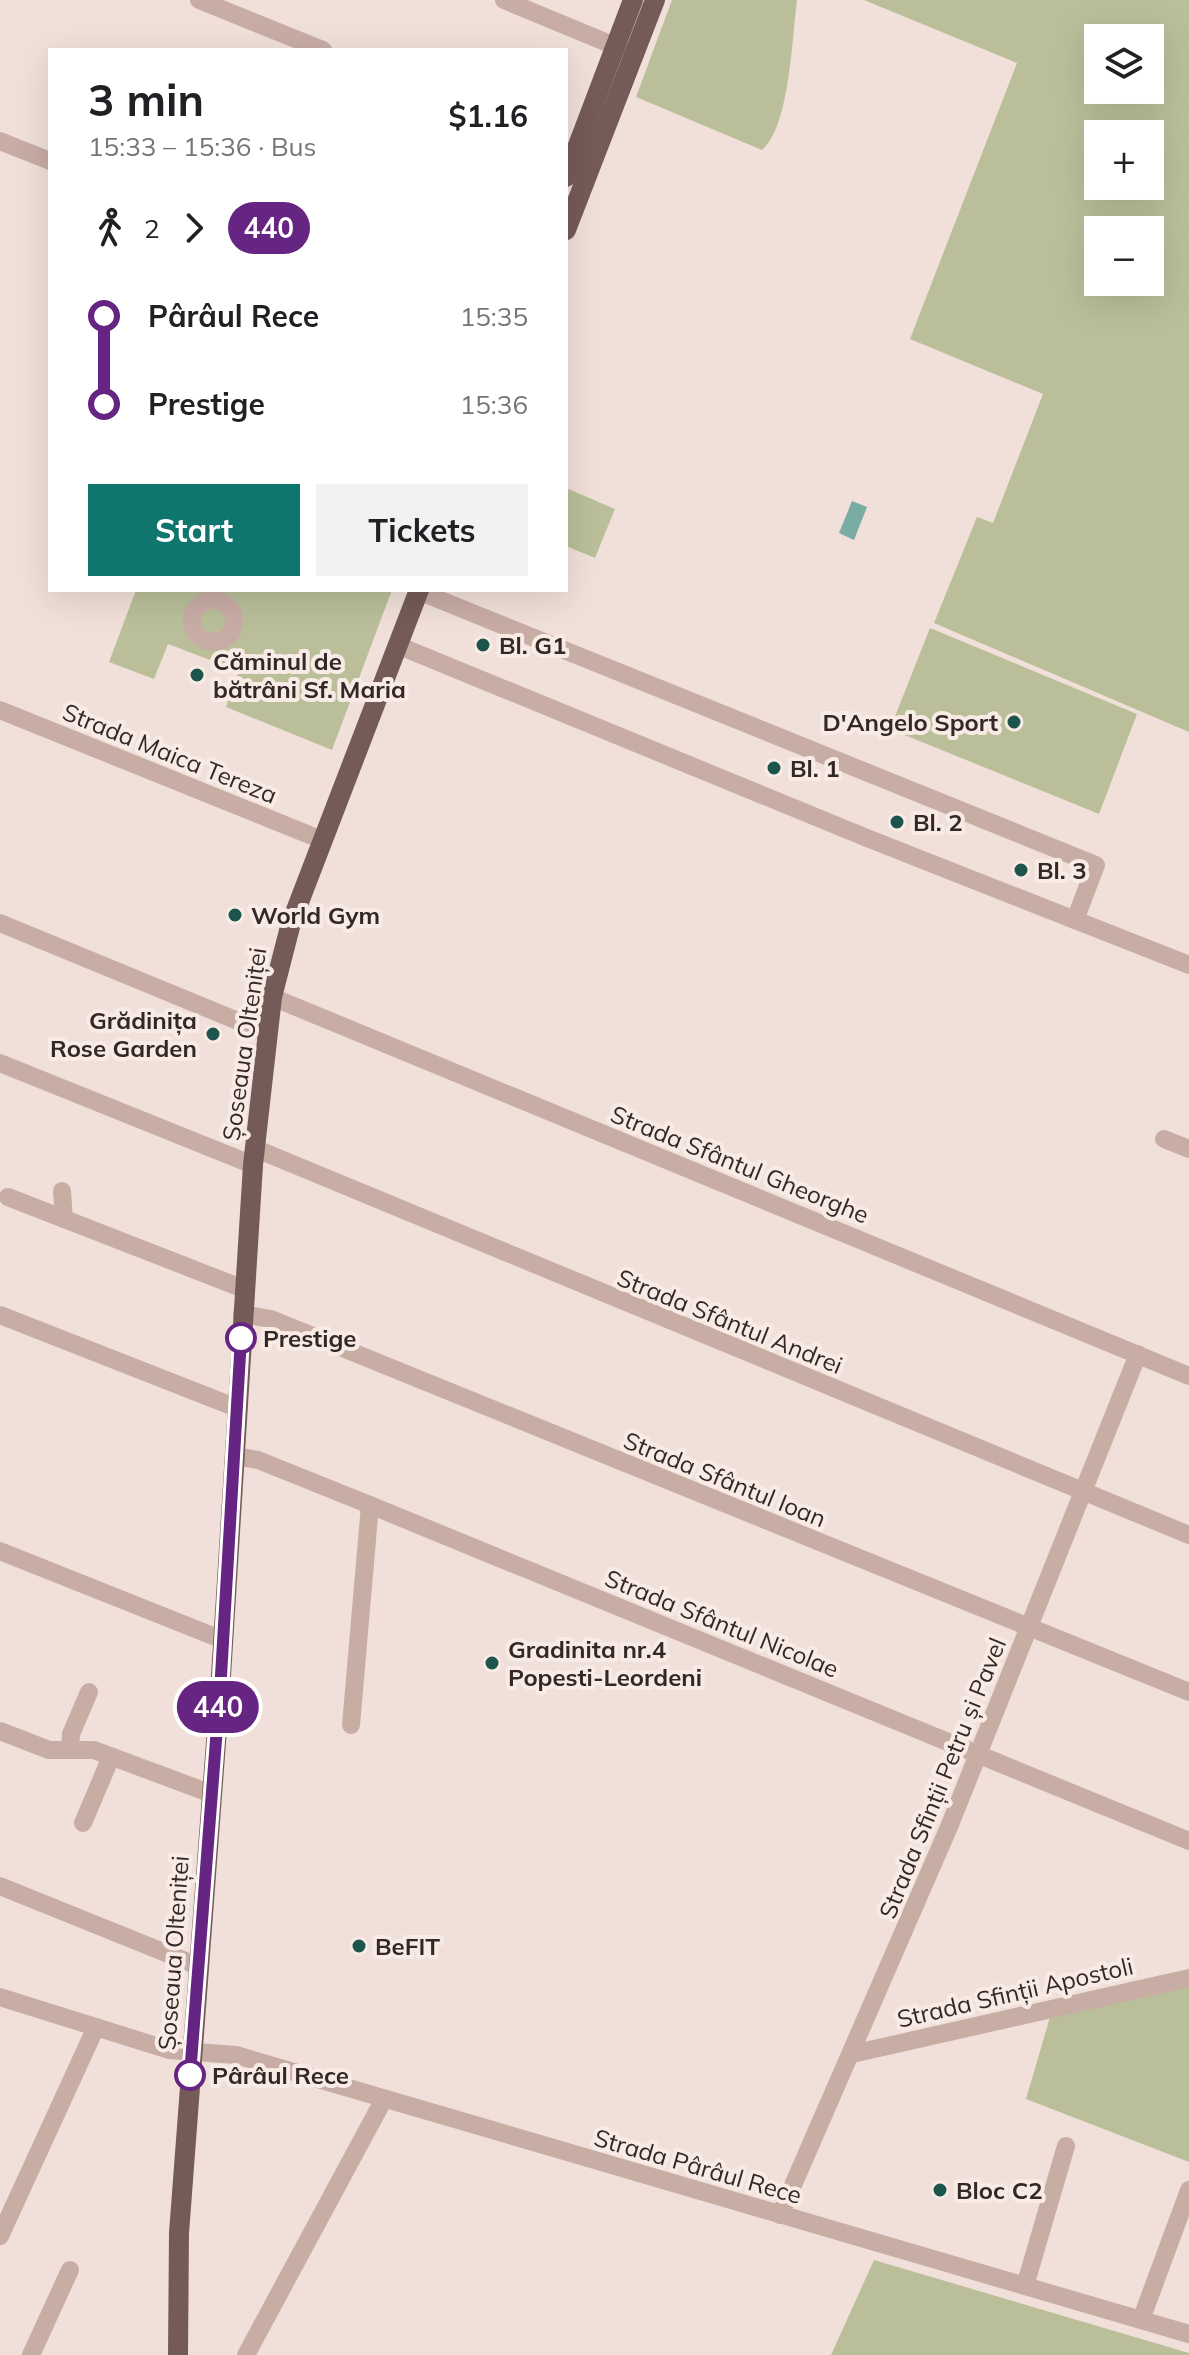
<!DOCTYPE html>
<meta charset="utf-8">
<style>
body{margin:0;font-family:Mulish,sans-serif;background:#f2f2f2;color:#202124;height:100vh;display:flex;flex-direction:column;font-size:30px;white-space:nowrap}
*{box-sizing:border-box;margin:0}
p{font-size:26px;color:#757577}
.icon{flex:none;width:44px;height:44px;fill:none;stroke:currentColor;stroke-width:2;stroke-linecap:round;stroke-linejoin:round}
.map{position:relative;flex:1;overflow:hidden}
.drawer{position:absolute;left:48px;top:48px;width:520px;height:544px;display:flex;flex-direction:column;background:#fff;border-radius:0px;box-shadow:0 8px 32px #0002}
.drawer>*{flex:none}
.badge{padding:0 16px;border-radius:26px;font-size:28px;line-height:52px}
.buttons{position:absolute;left:1084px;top:24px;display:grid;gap:16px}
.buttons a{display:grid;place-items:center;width:80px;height:80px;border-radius:0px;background:#fff;box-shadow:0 8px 32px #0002;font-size:40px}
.map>.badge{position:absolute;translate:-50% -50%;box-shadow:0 0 0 4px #fff}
.legs{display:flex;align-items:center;gap:12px;height:88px;padding:0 40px;font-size:26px}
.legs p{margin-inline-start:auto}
.headline{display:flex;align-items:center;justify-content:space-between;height:136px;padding:0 40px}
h1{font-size:44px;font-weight:700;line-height:60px}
.primary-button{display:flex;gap:16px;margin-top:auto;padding:16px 40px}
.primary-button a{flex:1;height:92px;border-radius:0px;background:#0f766e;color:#fff;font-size:32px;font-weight:700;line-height:92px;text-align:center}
.primary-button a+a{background:#f2f2f2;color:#202124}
ul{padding:0 40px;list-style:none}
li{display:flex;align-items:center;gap:28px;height:88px;font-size:30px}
li i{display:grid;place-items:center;width:12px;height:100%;margin:0 10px;background:currentColor}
li i::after{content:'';width:20px;height:20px;margin:-10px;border:6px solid;border-radius:50%;background:#fff}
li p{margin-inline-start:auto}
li:first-child i{background:linear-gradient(#0000 50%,currentColor 0)}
li:last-child i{background:linear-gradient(currentColor 50%,#0000 0)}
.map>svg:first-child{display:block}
</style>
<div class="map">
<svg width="1189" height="2355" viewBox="0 0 1189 2355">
<rect width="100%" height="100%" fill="#f0e0d9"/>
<g fill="#babf9a" fill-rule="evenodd">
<path d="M672,0H797C792,37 790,126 762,150L636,97Z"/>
<path d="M864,0H1189V732L934,623L977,517L993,523L1043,394L910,339L1017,63ZM1098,38H1150V90H1098ZM1098,134H1150V186H1098ZM1098,230H1150V282H1098Z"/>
<path d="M566,488L615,509L595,558L566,546Z"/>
<path d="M136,590H392L332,750L226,707L239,671L168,644L154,679L109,662Z"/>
<path d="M930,628L1137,714L1099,814L890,729Z"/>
<path d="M1189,1985V2162L1026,2099L1050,2017Z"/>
<path d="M874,2260L1189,2353V2355H831Z"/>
</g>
<path fill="#79aca3" d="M852,501L867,507L854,540L839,533Z"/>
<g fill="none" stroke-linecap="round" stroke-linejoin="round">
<g stroke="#c8ada5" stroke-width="18">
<path d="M199,0L323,50"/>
<path d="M504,0L627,51"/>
<path d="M0,141L50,161"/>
<path d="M418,591L1096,865L1075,920"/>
<circle cx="213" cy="621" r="21"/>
<path d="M397,645L867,838L1189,965"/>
<path d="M0,710L322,840"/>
<path d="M0,923L267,1033"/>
<path d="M272,997L1189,1376"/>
<path d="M0,1063L253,1165"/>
<path d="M1164,1139L1189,1149"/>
<path d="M254,1148L1189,1535"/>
<path d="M62,1191L64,1219"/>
<path d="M8,1197L244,1289"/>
<path d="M242,1314L271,1319L1189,1692"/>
<path d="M0,1315L237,1408"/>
<path d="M234,1456L258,1460L370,1505L1189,1841"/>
<path d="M0,1551L223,1640"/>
<path d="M351,1725L370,1505"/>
<path d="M0,1731L49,1750H94L212,1794"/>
<path d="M70,1750L71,1734L89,1692"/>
<path d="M83,1823L111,1757"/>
<path d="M0,1886L198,1966"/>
<path d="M0,1997L169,2050L236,2055L1189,2334"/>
<path d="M852,2054L1189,1978"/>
<path d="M780,2215L949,1827L1138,1354"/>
<path d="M0,2236L96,2027"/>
<path d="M1025,2286L1066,2146"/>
<path d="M1141,2320L1189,2190"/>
<path d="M31,2355L70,2270"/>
<path d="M246,2355L384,2099"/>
</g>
<g stroke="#755b58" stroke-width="20">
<path d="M566,177L633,0"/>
<path d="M566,230L655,0"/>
<path d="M178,2355L179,2233L221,1676L253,1165L272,997L291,923L419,590"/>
</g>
</g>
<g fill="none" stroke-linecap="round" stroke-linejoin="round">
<defs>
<path id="line-1" d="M190,2075L221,1676L241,1338"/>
</defs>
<use href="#line-1" stroke="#fff" stroke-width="18"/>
<use href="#line-1" stroke="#662483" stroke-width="12"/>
</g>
<g fill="#1d544b" stroke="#f8ebe5" stroke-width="3">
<circle cx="483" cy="645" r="8"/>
<circle cx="197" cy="675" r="8"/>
<circle cx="1014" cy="722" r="8"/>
<circle cx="774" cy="768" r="8"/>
<circle cx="897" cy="822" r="8"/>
<circle cx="1021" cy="870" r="8"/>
<circle cx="235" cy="915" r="8"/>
<circle cx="213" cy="1034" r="8"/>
<circle cx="492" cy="1663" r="8"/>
<circle cx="359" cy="1946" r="8"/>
<circle cx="940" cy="2190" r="8"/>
</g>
<g fill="#fff" stroke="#662483" stroke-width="4">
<circle cx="241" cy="1338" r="14"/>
<circle cx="190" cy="2075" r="14"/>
</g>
<g text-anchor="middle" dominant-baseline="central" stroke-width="8" stroke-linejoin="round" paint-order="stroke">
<g font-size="24" font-weight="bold" fill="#342826" stroke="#f8ebe5" text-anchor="start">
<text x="499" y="645">Bl. G1</text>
<text x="213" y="661">Căminul de<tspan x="213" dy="28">bătrâni Sf. Maria</tspan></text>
<text x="998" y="722" text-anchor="end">D'Angelo Sport</text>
<text x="790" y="768">Bl. 1</text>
<text x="913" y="822">Bl. 2</text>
<text x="1037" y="870">Bl. 3</text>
<text x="251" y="915">World Gym</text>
<text x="197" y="1020" text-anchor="end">Grădinița<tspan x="197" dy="28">Rose Garden</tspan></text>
<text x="508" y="1649">Gradinita nr.4<tspan x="508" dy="28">Popesti-Leordeni</tspan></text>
<text x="375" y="1946">BeFIT</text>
<text x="956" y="2190">Bloc C2</text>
</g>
<g font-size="24" fill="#342826" stroke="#f8ebe5">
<text transform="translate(170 753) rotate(22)">Strada Maica Tereza</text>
<text transform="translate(244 1044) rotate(-82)">Șoseaua Olteniței</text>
<text transform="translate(740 1164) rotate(22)">Strada Sfântul Gheorghe</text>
<text transform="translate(730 1321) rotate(22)">Strada Sfântul Andrei</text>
<text transform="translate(725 1479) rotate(22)">Strada Sfântul Ioan</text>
<text transform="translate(722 1623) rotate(22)">Strada Sfântul Nicolae</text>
<text transform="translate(942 1778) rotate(-68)">Strada Sfinții Petru și Pavel</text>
<text transform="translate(173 1953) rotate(-86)">Șoseaua Olteniței</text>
<text transform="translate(1015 1992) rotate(-13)">Strada Sfinții Apostoli</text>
<text transform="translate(698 2166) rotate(16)">Strada Pârâul Rece</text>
</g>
<g font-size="24" font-weight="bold" fill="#342826" stroke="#f8ebe5" text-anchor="start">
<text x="263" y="1338">Prestige</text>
<text x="212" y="2075">Pârâul Rece</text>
</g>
</g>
</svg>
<div class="buttons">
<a><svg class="icon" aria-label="layers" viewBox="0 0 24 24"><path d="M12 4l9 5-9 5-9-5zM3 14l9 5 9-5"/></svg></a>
<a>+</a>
<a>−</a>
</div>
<b class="badge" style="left:218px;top:1707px;background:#662483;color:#fff">440</b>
<section class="drawer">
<div class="headline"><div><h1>3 min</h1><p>15:33 – 15:36 · Bus</p></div><b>$1.16</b></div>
<div class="legs"><svg class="icon" aria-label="walk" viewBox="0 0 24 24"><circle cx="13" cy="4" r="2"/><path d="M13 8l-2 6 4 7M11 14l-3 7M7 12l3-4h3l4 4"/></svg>2<svg class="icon" aria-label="forward" viewBox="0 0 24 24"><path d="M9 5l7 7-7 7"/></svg><b class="badge" style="background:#662483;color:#fff">440</b></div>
<ul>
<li><i style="color:#662483"></i><b>Pârâul Rece</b><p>15:35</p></li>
<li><i style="color:#662483"></i><b>Prestige</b><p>15:36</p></li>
</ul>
<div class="primary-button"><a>Start</a><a>Tickets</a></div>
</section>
</div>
